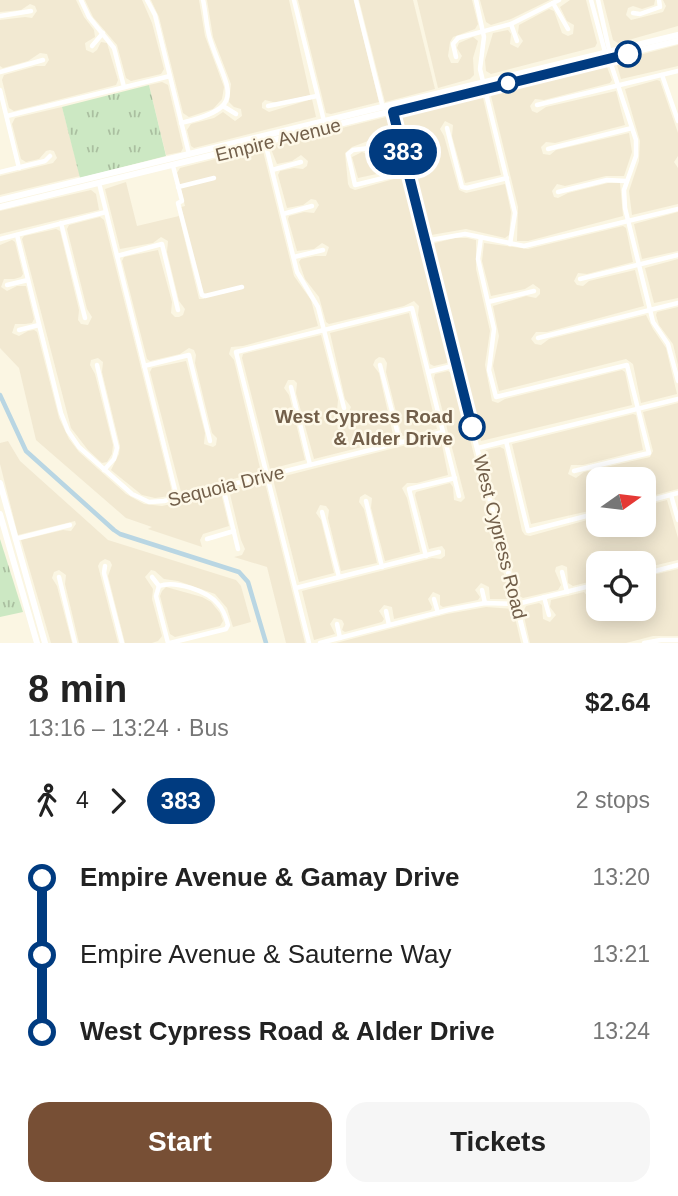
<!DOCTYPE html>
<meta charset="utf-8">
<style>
body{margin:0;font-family:Arial,sans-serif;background:#f6f6f6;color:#222;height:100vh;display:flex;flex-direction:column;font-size:26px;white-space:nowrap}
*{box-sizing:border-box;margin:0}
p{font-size:23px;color:#767676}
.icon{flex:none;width:38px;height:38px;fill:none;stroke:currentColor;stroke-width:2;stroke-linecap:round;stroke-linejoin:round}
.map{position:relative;height:643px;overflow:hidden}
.sheet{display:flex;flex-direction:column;background:#fff;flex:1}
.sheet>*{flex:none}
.badge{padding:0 14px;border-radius:23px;font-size:24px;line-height:46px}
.needle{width:46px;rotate:76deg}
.controls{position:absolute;left:586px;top:467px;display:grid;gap:14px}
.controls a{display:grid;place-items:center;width:70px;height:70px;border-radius:14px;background:#fff;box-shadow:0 4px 18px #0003;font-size:35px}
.map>.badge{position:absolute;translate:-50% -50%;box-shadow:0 0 0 4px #fff}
.legs{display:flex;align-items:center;gap:10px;height:77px;padding:0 28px;font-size:23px}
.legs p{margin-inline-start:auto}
.head{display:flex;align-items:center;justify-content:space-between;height:119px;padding:0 28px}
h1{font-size:38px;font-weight:800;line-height:52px}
.primary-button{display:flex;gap:14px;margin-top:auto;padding:14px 28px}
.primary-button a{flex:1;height:80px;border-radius:21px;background:#774f35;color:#fff;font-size:28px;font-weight:800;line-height:80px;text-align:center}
.primary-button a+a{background:#f6f6f6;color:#222}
ul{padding:0 28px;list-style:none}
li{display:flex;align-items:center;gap:24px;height:77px;font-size:26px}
li i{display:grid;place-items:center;width:10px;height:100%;margin:0 9px;background:currentColor}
li i::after{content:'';width:18px;height:18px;margin:-9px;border:5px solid;border-radius:50%;background:#fff}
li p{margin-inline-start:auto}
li:first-child i{background:linear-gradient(#0000 50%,currentColor 0)}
li:last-child i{background:linear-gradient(currentColor 50%,#0000 0)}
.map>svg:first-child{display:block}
</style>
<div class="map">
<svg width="678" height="643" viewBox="0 0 678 643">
<defs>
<pattern id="park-tufts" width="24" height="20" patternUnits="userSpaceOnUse" patternTransform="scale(1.75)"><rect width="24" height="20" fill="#cce8c3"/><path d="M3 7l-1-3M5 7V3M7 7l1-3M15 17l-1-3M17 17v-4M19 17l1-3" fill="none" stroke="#aabfa0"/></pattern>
</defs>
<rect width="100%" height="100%" fill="#fbf6e3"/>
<g fill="#f2e9d2">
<path d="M0,0H76L84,17L94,30L95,37L85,43L86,50L93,53L97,50L101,42L107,43L118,80L116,85L14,111L9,108L2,80L4,75L36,66H45L49,60L47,54L40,53L28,61L3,68L0,66V20L25,17L32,18L37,11L35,6L30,4L21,10L0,12Z"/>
<path d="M85,0H142L152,23L164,69L161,74L131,81L126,78L117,45L93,17Z"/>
<path d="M151,0H199L205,36L224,87L222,99L213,109L189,117L183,113L159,17Z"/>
<path d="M207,0H289L310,95L277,103L265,100L262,103V108L269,112L312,99L316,117L194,148L191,146L187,130L191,124L214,118L223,112L235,121L242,116L241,109L234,107L229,102L231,84L213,37Z"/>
<path d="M298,0H354L379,102L331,114L326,113Z"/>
<path d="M359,0H413L435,89L385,102Z"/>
<path d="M417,0H472L478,24L475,29L453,37L450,42L448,56L451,63H458L462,56L457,48L459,43L473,37L478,41L473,58L474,75L470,79L438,88Z"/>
<path d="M480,0H550L511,19L491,25L486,22Z"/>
<path d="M570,0H586L597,43L595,47L491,74L486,71L485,60L493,33L508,30L511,34L510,44L518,48L523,41L518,33L519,25L549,9L554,11L562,33L568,36L573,34L574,25L567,21L560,7Z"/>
<path d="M603,0H655L654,5L642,9L633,6L628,8L626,15L631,20L663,12L666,6L663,0H678V26L618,43L613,40Z"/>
<path d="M678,45V66L621,79L617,65L620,60Z"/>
<path d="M603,65L607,67L612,80L610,83L544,100L535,99L530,106L532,111L537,113L546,107L616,91L625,125L555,143L546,142L541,147L543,154L550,155L556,150L629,133L632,152L624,176H606L565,186L557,184L552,191L554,197L558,198L568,193L608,183H620L623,216L528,241H517L518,207L491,96L494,91Z"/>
<path d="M657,80L660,81L678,133V156L674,162L678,168V204L632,215L629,191L639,161L640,141L625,89Z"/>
<path d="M162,82L168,85L183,148L181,152L166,155L149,85Z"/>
<path d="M478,95L483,98L501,175L465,183L452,136L453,125L445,121L440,129L444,136L459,190L466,193L505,184L511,212L509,235L505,238L466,229L431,235L400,119L403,113Z"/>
<path d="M62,107L80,176L0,195V176L53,163L57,158L54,151L50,150L46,151L39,159L26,162L21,159L12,124L15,118Z"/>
<path d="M386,117L391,120L402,165L400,169L358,178L352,157L362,152L369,155L375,154L377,148L376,144L368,141L352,147L345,153L348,184L350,188L355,190L401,177L406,181L450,358L447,363L434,366L430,364L418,315L419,306L414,301L404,306L329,324L326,322L319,297L305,279L299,262L301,259L315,256H326L329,247L322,243L314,249L297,251L288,219L289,216L304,212L314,213L319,205L316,200L311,199L303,205L287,208L278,175L280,171L294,168L303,169L307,166L308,161L301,155L292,161L277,164L271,149L274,145Z"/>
<path d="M259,148L263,151L294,276L311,300L318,326L243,346L231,347L229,354L234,360L261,472L181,492L150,372L152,368L186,361L205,433L204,444L213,447L216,445L217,438L212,433L195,363L196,355L194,350L189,348L180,354L150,361L147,359L122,261L124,257L158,250L172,302L171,313L175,317H179L183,315L185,309L179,301L167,252L168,241L161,237L153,243L120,249L105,189L126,182L137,226L179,216L199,299H204L181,207L185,206L177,173L180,168Z"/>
<path d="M91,190L96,194L99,210L0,234V211Z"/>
<path d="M678,212V251L642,259L634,224Z"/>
<path d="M100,217L104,220L172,492L170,496L155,498L142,495L111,470L119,454L120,446L102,372L103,362L98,358L91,360L90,365L95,374L113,445L112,454L107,462L102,463L88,450L71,428L22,239L24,236L56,229L60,231L79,310L78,320L81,324L88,325L92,317L87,309L67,229L69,225Z"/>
<path d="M623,226L626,228L633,262L587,274L578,273L574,281L577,285L583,286L589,281L635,270L644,306L547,332H536L531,339L535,344L541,345L549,339L646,315L653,329L666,348L677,394L641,403L633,364L626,359L499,391L493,366L499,336L493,306L526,296L536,298L540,294V289L533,284L525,289L491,296L482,261L484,243L528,249Z"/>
<path d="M455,238H467L476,240V269L490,331L485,365L492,401L498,403L505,399L622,370L625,372L632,405L481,441L432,248L435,243Z"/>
<path d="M12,240L15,242L23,274L21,277L14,279H4L1,287L7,291L17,286H26L34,319L32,323L25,324H15L12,333L19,336L28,331L34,330L37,332L59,418L69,439L79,452L126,494L144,504L162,506L221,493L229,526L203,534L200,540L202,547L148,529L152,527L126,518L36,440L19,368L0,348V245Z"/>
<path d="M678,259V298L654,303L645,268Z"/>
<path d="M678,307V365L673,344L659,325L656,315L657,312Z"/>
<path d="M409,313L437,429L402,436L386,372L387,363L384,358L379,357L375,360L373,365L379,373L394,439L314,459L296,393L297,383L294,380H288L284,388L289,395L305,460L270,469L242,358L243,354L321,335L338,400L337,411L345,415L349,412L351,407L345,399L330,333Z"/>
<path d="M448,371L454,375L510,599H490L489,587L481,583L475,590L480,597L478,600L443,607L440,605V595L433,592L428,599L432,607L431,610L394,619L392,607L384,605L379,611L384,619L382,622L345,632L342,630L344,624L342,620L334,618L330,624L335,634L314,640L302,591L432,558L441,559L445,556V550L442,546L429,549L415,495L416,492L450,483L453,487L454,500L461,502L465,498L434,378L435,374Z"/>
<path d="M678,403V489L644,498V480H598V509L531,524L512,444L633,414L636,415L643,450L583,465H571L568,474L576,478L584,472L650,457L653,451L643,412Z"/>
<path d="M438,437L441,440L448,475L417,483H407L402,488L407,498L420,552L385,561L371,508L372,498L365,494L360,497L359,502L364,509L377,563L341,571L328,518L329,510L326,506L320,505L316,513L321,520L334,573L299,582L273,479Z"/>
<path d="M8,441L20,461L108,540L236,580L241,586L251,622L233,627L227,608L215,594L178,581L164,579L155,571L151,570L145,577L153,589L152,599L162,636L158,641L152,643H125L108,576L112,565L110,561L105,559L100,562L98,566L118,643H79L65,584L66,575L59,570L54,572L52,578L57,586L72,643H51L21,540L63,530L71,531L76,524L75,521L18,535L0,464V443Z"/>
<path d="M500,447L504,449L522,531L525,535L530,536L598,517V525H644V506L667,500L678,538V560L644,568V564L607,563L605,557L598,556L593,562L598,573L596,580L573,586L568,583L567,567L562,565L556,567L555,571L561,585L558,590L523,598L518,595L484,455L486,450Z"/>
<path d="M261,481L265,483L305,643H286L267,567L234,557L242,555L245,549L241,540L229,490Z"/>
<path d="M678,569V636H653L626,643H530L523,612L526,606L539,603L542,605L543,619L550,622L556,615L550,607L551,600L584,592L588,597L587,606L592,611L598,608L644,609V577Z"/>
<path d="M166,587L202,597L211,602L220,613L223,621L220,626L175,637L170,634L160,596L162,591Z"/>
<path d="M486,607L513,609L521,643H336L447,614Z"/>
</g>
<g fill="url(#park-tufts)">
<path d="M149,85L166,156L80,178L62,107Z"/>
<path d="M0,539L23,612L0,617Z"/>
</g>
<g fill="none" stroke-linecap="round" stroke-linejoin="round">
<path stroke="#b9d6e3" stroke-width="4.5" d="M0,395L26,451L114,530L120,534L239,572L248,582L266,643"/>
<g stroke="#fff" stroke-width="4.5">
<path d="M81,0L89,17L114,48L124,87"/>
<path d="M147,0L155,15L189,154"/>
<path d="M294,0L324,121"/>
<path d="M356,0L383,108"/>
<path d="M476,0L484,37L480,69L515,213L510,244"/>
<path d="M591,0L605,52L609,58L636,140V156L624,190L625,208L653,322L668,344L678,381"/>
<path d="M598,0L610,54"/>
<path d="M553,3L568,29"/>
<path d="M633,13L640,14L660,7L659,0"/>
<path d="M0,16L31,11"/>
<path d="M511,24L517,41"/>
<path d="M92,46L103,33"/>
<path d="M456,57L453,44L458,38L511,24L559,0"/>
<path d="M0,72L43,60"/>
<path d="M662,75L678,121"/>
<path d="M0,90L19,168"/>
<path d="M537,105L678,71"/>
<path d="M223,106L236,114"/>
<path d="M268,106L317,96"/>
<path d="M7,116L170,76"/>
<path d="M181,123C251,107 226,89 210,39C206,26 206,13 203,0"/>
<path d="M447,128L462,187L467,188L507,178"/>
<path d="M265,142L297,272L318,307L344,408"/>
<path d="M370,148L353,150L348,154L355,185L408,172"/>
<path d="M548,149L632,128"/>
<path d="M173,166L182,201L178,203L202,295L205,296L242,287"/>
<path d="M272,170L301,162"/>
<path d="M0,172L45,161L50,156"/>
<path d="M99,183L177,498"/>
<path d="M178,187L214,178"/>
<path d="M558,192L607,180L626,181"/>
<path d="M283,214L312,206"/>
<path d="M61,223L85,318"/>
<path d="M17,235L61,413L68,431L79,447L132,494L149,502L164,501L443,432"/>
<path d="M481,237L478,259L494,329L489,370L496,397L627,365L649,453L574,471"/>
<path d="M0,239L106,212"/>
<path d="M425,241L465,234L524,246L678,209"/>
<path d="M117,256L162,244L178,310"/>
<path d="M294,257L323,250"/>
<path d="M580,279L678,255"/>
<path d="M7,285L28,280"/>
<path d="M488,302L534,291"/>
<path d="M19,330L39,325"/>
<path d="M538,338L678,303"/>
<path d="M97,365L117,448L114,459L104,470"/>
<path d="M380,365L400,442"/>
<path d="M144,366L189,355L210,441"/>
<path d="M428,372L456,365"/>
<path d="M291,387L310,465"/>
<path d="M506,441L528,531L598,513"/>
<path d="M478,448L678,399"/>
<path d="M223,487L238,549"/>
<path d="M671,495L678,520"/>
<path d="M366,501L382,567"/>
<path d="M644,502L678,493"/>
<path d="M322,512L339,577"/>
<path d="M15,539L70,525"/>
<path d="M207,539L234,531"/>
<path d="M426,556L409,489L455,478"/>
<path d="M600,562V564"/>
<path d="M105,566L104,573L122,643"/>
<path d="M562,572L567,592"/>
<path d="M644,574L678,565"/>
<path d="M59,577L75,643"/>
<path d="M152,577L159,586"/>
<path d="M589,587L593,604"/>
<path d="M296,588L439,552"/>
<path d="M482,590L485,603"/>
<path d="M544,597L549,615"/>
<path d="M434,599L438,613"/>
<path d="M386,611L389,625"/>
<path d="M337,624L340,638"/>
<path d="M168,643L156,596L159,586C175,580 208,591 218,604C224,610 226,617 228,625L226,629L170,643"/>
<path d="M309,643L236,352L412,308L459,496"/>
<path d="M320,643L448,610L485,603L517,604L598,584"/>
<path d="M644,643L661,640H678"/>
</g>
<path stroke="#fff" stroke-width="5" d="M392,110L526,643"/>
<g stroke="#fff" stroke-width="6">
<path d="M0,200L678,35"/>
<path d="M0,207L678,41"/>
<path d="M0,483L45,643"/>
<path d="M0,514L37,643"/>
</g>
</g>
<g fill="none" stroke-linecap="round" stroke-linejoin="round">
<defs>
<path id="line-1" d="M472,427L393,112L628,54"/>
</defs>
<use href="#line-1" stroke="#fff" stroke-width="16"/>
<use href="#line-1" stroke="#003b80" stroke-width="10"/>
</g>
<g fill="#fff" stroke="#003b80" stroke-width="3.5">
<circle cx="628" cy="54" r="12"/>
<circle cx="508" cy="83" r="9"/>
<circle cx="472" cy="427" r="12"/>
</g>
<g text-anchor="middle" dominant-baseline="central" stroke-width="5" stroke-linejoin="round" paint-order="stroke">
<g font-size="19" fill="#725f4a" stroke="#fef9e9">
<text transform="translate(278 140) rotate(-14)">Empire Avenue</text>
<text transform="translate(226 486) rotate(-14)">Sequoia Drive</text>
<text transform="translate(500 537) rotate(76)">West Cypress Road</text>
</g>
<g font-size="19" font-weight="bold" fill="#725f4a" stroke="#fef9e9" text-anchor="end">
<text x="453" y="416">West Cypress Road<tspan x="453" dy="22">&amp; Alder Drive</tspan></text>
</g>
</g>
</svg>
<div class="controls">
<a><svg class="needle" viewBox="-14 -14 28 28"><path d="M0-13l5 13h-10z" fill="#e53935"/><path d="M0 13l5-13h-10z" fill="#767676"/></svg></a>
<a><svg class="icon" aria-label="locate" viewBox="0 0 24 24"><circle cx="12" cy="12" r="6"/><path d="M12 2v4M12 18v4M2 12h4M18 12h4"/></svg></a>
</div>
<b class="badge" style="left:403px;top:152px;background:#003b80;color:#fff">383</b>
</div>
<section class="sheet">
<div class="head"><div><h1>8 min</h1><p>13:16 – 13:24 · Bus</p></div><b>$2.64</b></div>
<div class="legs"><svg class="icon" aria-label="walk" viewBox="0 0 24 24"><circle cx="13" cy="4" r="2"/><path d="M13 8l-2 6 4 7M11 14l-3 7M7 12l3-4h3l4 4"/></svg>4<svg class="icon" aria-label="forward" viewBox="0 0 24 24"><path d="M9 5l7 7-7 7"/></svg><b class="badge" style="background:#003b80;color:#fff">383</b><p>2 stops</p></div>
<ul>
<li><i style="color:#003b80"></i><b>Empire Avenue &amp; Gamay Drive</b><p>13:20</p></li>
<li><i style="color:#003b80"></i><span>Empire Avenue &amp; Sauterne Way</span><p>13:21</p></li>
<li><i style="color:#003b80"></i><b>West Cypress Road &amp; Alder Drive</b><p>13:24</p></li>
</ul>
<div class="primary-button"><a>Start</a><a>Tickets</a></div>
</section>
